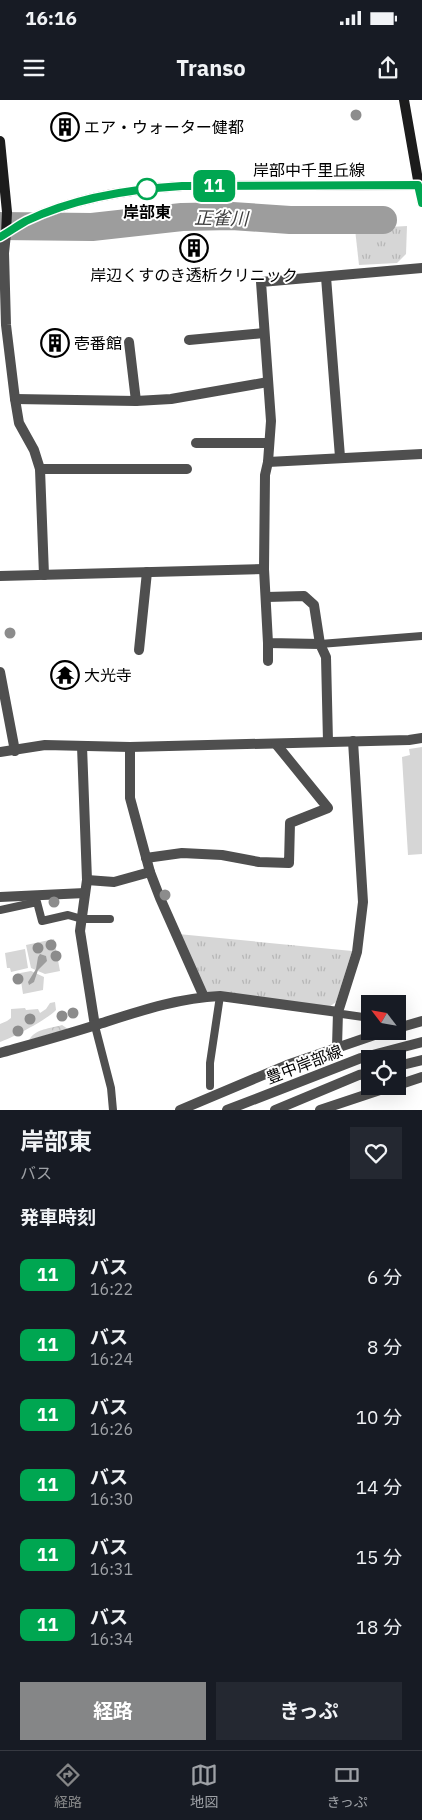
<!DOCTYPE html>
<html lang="ja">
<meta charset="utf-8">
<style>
body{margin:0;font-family:"IBM Plex Sans","Noto Sans JP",sans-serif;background:#242831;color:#f1f3f6;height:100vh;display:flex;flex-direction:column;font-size:19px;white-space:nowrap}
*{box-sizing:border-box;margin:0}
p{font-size:16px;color:#9ea1a6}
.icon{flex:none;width:28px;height:28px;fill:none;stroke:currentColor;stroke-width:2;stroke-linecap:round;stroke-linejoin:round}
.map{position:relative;height:1010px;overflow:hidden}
.side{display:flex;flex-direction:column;background:#171b24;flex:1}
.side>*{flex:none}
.badge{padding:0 10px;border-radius:8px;font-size:18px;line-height:32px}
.needle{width:32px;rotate:301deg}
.controls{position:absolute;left:361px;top:895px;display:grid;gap:10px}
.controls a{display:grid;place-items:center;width:45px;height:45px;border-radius:0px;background:#171b24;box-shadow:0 5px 20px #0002;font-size:25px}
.map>.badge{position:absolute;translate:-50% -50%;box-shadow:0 0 0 2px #fff}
h2{padding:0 20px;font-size:19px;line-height:45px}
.round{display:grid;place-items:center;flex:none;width:52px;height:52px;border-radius:0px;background:#242831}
.headline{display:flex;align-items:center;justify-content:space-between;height:85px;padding:0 20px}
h1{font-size:24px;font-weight:700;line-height:38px}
.action{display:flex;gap:10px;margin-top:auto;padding:10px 20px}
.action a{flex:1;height:58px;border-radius:0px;background:#858687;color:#fff;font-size:20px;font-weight:700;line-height:58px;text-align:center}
.action a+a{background:#242831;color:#f1f3f6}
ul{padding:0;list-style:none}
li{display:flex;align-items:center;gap:15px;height:70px;padding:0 20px}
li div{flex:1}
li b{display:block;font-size:19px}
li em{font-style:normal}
li .badge{min-width:55px;font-weight:700;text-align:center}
.status{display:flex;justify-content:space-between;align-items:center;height:35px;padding:0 25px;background:#171b24;direction:ltr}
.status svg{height:14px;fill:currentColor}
header{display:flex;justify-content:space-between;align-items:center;height:65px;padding:0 20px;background:#171b24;font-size:22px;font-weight:700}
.tab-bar{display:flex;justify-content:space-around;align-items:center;height:70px;border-top:1px solid #363941;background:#171b24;font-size:14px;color:#9ea1a6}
.tab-bar a{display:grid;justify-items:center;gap:2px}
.tab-bar .on{color:#858687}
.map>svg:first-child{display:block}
</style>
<div class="status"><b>16:16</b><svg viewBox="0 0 49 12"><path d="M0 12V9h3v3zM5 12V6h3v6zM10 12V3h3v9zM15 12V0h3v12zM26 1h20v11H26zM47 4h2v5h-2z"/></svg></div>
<header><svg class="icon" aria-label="menu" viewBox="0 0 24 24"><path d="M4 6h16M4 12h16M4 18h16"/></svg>Transo<svg class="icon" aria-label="share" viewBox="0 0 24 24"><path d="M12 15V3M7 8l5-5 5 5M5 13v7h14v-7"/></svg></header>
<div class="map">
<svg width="422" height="1010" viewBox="0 0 422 1010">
<defs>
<pattern id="grass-tufts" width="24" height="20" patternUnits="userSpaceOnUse" patternTransform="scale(1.25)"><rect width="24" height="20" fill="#d6d6d6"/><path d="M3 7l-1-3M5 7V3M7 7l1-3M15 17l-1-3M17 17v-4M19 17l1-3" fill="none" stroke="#b6b6b6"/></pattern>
<pattern id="forest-crowns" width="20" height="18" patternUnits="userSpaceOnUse" patternTransform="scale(1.25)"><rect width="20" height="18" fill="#d6d6d6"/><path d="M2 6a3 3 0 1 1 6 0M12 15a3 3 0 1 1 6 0" fill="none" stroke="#b6b6b6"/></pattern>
</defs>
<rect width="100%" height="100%" fill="#fff"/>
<g fill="url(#grass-tufts)">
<path d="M407,126L406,154L397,163L359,165L355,129Z"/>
<path d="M178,834L352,851L336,902L329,907L219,892H205Z"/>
</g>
<path fill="url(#forest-crowns)" d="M62,925L68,929L29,940C36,928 50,929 62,925Z"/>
<g fill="#d6d6d6">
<path d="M422,647V754L408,755L402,657L410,655L409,649Z"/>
<path d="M54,839L60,871L45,874L31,868L26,845Z"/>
<path d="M25,849L28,868L11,872L10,868H7L5,853Z"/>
<path d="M31,871L44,877L43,890L23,894L21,881H17L15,874Z"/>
<path d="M55,902L56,910C48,919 12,938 0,942V924L7,921L11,918V909L25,908L26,910L38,909L40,913L46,909L50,903Z"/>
</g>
<path fill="#9d9d9d" d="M40,854L46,856L47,861L38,870L34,882L29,885L28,882L36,869L38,857Z"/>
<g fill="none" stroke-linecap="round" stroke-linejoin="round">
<path stroke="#9d9d9d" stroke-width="28" d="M0,126L92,127L182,117L232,116L290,120H383"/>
<g stroke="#4f4f4f" stroke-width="8">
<path d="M320,544L422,536"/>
<path d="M0,810L37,802L42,821L68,815L82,819H110"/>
<path d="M338,912L342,914L370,918"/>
<path d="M95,926L111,988L113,1010"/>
<path d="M210,986V963L220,896"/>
</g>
<g stroke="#4f4f4f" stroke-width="10">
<path d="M6,134L4,153L6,225L15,299L19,323L34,350L40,369L44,475"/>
<path d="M326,177L340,357"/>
<path d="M189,240L264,233"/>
<path d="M129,242L136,301"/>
<path d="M15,299L136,301L171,299L268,282"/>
<path d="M196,343H269"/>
<path d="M268,362L422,354"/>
<path d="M40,369H187"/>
<path d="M0,476L264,469"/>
<path d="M267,497L304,496L314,505L320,544"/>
<path d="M268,543V561"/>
<path d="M139,550L147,472"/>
<path d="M0,572L15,651"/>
<path d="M328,642L326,557L320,544L268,543L264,469L265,375L268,362L271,321L261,182L422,168"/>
<path d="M82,646L87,780L80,831L95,926"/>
<path d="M130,647V698L150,772L160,798L204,897"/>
<path d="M0,652L45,645L130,647L409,640L422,638"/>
<path d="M146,758L182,753L222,755L259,762L289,763L290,723L328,708L276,644"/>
<path d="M87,780L114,782L150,772"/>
<path d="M0,797L85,793"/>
<path d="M398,928L422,921"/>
<path d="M337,947L338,912L357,852L363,802L353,641"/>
<path d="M0,953C32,944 65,935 96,925C137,912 177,898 220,896L338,912"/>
<path d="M398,966L422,960"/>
<path d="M398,985L422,977"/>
<path d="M180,1010L287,965L386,931"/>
<path d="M227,1010L361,958L422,942"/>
<path d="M275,1010L359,975L370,973"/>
<path d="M320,1010L392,986"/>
</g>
<g stroke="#1c1c1c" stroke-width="10">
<path d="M404,0L422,103"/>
<path d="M0,41L7,112L6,134"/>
<path d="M0,137C9,132 17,126 26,121C74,98 129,89 182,86L422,85"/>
</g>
</g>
<g fill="#8c8c8c">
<circle cx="356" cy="15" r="5.5"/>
<circle cx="10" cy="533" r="5.5"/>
<circle cx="165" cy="795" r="5.5"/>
<circle cx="54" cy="802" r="5.5"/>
<circle cx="51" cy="845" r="5.5"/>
<circle cx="38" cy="848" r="5.5"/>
<circle cx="56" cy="856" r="5.5"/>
<circle cx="18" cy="879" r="5.5"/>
<circle cx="73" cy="913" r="5.5"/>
<circle cx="62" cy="916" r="5.5"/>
<circle cx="30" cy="919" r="5.5"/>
<circle cx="18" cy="931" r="5.5"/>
</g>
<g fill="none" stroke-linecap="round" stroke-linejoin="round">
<defs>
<path id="line" d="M0,137C9,132 17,126 26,121C74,98 129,89 182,86L418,85L422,103"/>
</defs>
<use href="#line" stroke="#fff" stroke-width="11"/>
<use href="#line" stroke="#00a651" stroke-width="8"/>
</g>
<defs>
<symbol id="building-ring" viewBox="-11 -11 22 22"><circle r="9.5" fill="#fff" stroke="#000" stroke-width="1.5"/><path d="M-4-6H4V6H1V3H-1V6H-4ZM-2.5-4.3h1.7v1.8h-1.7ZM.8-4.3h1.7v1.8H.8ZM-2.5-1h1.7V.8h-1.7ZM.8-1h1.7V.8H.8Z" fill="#000"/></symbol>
<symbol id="temple-ring" viewBox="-11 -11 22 22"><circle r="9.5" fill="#fff" stroke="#000" stroke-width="1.5"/><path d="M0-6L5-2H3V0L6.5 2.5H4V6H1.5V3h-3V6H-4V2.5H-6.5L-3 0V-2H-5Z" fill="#000"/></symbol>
</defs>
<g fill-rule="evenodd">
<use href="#building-ring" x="49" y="11" width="32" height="32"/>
<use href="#building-ring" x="178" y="132" width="32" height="32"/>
<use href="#building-ring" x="39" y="227" width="32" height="32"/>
<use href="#temple-ring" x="49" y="559" width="32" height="32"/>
</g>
<circle fill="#fff" stroke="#00a651" stroke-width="2.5" cx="147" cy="89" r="10"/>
<g text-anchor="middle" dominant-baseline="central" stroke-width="4" stroke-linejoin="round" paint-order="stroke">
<g font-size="16" fill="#000" stroke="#fff" text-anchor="start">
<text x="84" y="27">エア・ウォーター健都</text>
<text x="194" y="175" text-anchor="middle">岸辺くすのき透析クリニック</text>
<text x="74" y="243">壱番館</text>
<text x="84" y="575">大光寺</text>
</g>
<g font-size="16" fill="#000" stroke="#fff">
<text x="309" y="70">岸部中千里丘線</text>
<text transform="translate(304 964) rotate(-21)">豊中岸部線</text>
</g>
<g font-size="16" font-weight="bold" fill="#000" stroke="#fff">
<text x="147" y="112">岸部東</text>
</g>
<g font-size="18" font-style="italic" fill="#3e3e3e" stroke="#fff">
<text transform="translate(221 118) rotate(1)">正雀川</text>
</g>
</g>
</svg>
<div class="controls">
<a><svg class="needle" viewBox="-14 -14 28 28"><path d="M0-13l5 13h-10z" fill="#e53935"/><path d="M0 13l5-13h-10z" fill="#9ea1a6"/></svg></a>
<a><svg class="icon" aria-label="locate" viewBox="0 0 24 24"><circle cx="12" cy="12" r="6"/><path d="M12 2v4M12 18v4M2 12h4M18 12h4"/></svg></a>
</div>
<b class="badge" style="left:214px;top:86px;background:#00a651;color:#fff">11</b>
</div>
<section class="side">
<div class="headline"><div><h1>岸部東</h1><p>バス</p></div><a class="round"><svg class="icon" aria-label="heart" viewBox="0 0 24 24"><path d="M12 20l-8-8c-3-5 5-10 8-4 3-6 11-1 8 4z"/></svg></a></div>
<h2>発車時刻</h2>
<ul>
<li><span class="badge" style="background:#00a651;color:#fff">11</span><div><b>バス</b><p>16:22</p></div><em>6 分</em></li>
<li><span class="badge" style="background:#00a651;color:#fff">11</span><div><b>バス</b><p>16:24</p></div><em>8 分</em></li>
<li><span class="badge" style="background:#00a651;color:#fff">11</span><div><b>バス</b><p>16:26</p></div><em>10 分</em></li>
<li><span class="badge" style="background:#00a651;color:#fff">11</span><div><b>バス</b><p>16:30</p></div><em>14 分</em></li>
<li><span class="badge" style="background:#00a651;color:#fff">11</span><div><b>バス</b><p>16:31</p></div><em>15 分</em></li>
<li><span class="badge" style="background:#00a651;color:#fff">11</span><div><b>バス</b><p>16:34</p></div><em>18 分</em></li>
</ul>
<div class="action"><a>経路</a><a>きっぷ</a></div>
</section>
<nav class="tab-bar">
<a class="on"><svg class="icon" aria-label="directions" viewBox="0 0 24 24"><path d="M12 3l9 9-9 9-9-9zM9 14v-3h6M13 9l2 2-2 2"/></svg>経路</a>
<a><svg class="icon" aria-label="map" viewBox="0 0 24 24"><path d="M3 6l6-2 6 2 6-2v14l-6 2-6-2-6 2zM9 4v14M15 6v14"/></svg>地図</a>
<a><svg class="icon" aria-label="tickets" viewBox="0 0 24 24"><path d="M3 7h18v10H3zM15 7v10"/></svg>きっぷ</a>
</nav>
